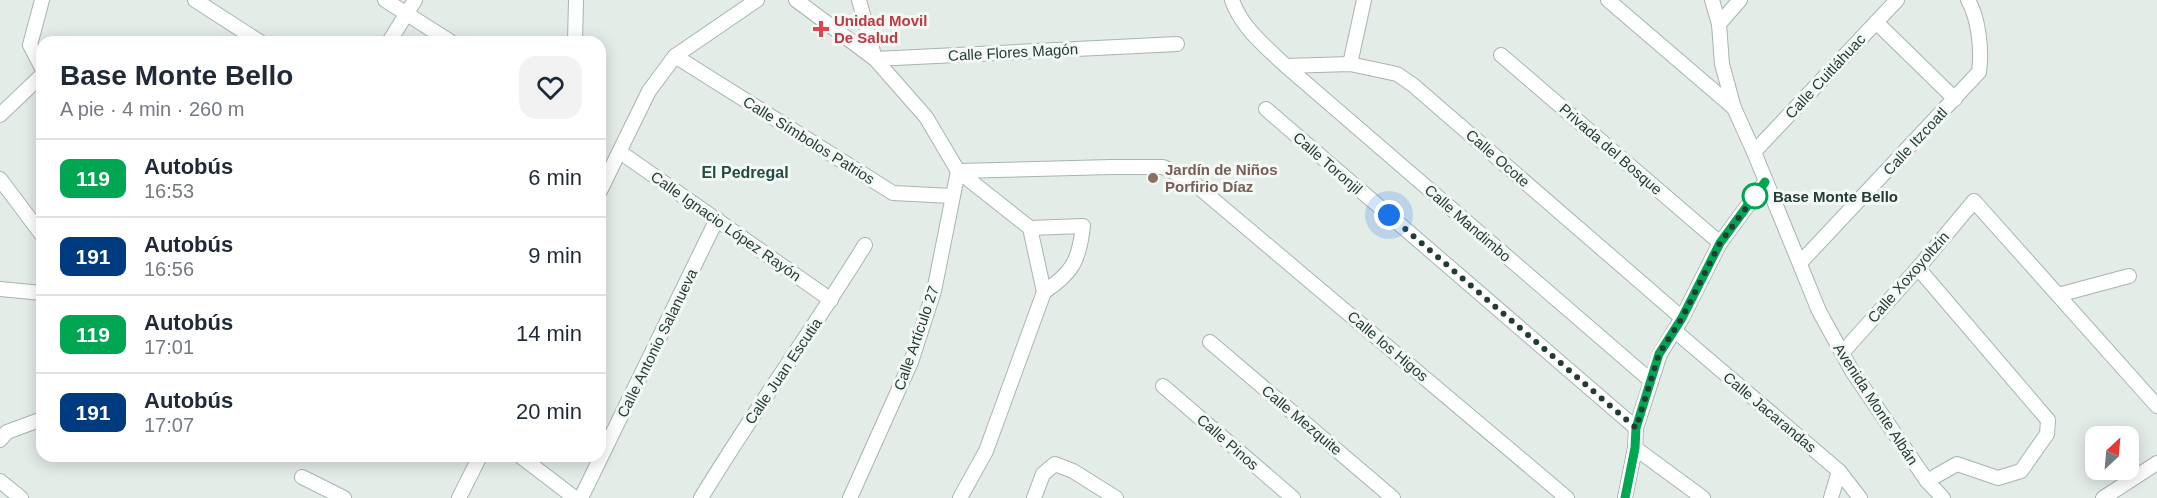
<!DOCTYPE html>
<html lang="es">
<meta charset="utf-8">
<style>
body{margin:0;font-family:Helvetica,sans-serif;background:#f2f2f3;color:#1f2937;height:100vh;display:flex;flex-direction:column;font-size:22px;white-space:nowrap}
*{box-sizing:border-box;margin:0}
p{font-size:20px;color:#747a83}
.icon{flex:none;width:33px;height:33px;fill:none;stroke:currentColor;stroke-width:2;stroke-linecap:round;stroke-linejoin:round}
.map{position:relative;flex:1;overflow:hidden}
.panel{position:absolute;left:36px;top:36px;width:570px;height:426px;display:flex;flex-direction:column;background:#fff;border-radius:18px;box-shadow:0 3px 15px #0003}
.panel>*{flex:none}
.badge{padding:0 12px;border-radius:9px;font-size:21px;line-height:39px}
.needle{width:39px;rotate:26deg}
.buttons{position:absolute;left:2085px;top:426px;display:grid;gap:12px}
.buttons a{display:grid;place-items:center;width:54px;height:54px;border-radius:12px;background:#fff;box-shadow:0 3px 15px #0003;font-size:30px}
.you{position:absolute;width:30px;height:30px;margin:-15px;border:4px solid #fff;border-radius:50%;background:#1a73e8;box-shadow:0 0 0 9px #1a73e833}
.map>.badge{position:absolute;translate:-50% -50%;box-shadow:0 0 0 3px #fff}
.round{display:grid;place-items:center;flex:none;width:63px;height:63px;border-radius:18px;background:#f2f2f3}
.headline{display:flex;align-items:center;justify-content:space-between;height:102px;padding:0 24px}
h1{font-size:28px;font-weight:700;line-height:45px}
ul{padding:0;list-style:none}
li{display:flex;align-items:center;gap:18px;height:78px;padding:0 24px;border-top:2px solid #e0e1e3}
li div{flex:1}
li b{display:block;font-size:22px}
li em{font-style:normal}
li .badge{min-width:66px;font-weight:700;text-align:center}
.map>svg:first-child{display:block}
</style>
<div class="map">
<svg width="2157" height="498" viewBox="0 0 2157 498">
<rect width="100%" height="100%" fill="#e4ece8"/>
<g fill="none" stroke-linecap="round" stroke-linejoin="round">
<defs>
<g id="street">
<path d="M42,0L30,45L42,68"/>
<path d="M195,0L260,42"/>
<path d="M385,0L451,42"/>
<path d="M796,0L875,59L1177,44"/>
<path d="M859,0L875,59L926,117L958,171L1030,228L1044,292L986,451L960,498"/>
<path d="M1232,0C1241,27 1266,47 1286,66L1650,380"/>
<path d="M1608,0L1734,108"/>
<path d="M1712,0L1719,24L1722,64L1734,108L1754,152L1819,311L1852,371L1927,481L1943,498"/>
<path d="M1876,22L1955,99"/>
<path d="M1719,24L1740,0"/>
<path d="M389,42L415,0"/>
<path d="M575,42L576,0"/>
<path d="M1501,55L1720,243"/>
<path d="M675,56L893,193L952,196"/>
<path d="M1350,64L1364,0"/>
<path d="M1286,66L1350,64L1397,74L1413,85L1682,318"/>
<path d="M1266,109L1636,428"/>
<path d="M0,115L42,75"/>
<path d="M620,152L831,300"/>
<path d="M1754,152L1897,0"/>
<path d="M958,171L1112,167H1163L1190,180L1567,498"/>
<path d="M0,179L42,235"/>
<path d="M600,191L649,91L675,56L757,0"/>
<path d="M1030,228L1083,226C1079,261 1073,272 1044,292"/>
<path d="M1800,263L1979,72C1982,51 1979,19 1968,0"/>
<path d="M1918,268L2048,420L2047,434L2021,471L1998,478L1957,464L1927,481"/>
<path d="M0,289L42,293"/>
<path d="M2058,295L2129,276"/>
<path d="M1675,331L1839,471L1860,498"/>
<path d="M1210,342L1393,498"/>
<path d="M1842,353L1918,268L1974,201L2157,406"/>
<path d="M1163,386L1293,498"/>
<path d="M0,440L7,432L42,419"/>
<path d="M1635,448L1703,498"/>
<path d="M520,456L575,498"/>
<path d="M302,477L344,498"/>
<path d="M0,481L21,498"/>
<path d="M459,498L480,456"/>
<path d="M581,498L717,219"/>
<path d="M701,498C753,412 812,331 865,245"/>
<path d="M850,498L911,362L934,291L958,171"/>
<path d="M1034,498L1043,474L1055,464L1073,471L1116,498"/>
<path d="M1625,498L1635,448L1636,428L1660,354L1682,318L1720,243L1765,182"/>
<path d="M1831,498L1839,471"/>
<path d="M2103,498L2157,463"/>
</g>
</defs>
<use href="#street" stroke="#a7b4af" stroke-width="16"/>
<use href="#street" stroke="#fff" stroke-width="14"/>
</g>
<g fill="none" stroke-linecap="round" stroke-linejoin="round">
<defs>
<path id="line" d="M1625,498L1635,448L1636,428L1659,354L1682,318L1720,243L1765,182"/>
</defs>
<use href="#line" stroke="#fff" stroke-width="14"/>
<use href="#line" stroke="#00a651" stroke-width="9"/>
<path stroke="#253c36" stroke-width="6" stroke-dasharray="0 10.8" d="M1389,215L1636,428L1659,354L1682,318L1720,243L1755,196"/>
</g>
<path fill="#e0444e" stroke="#f4f9f6" stroke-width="2" d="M818 20h6v6h6v6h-6v6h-6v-6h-6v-6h6z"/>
<circle fill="#8d6e63" stroke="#f4f9f6" stroke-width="2" cx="1153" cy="178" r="6"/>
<circle fill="#fff" stroke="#00a651" stroke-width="3" cx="1755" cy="196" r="12"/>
<g text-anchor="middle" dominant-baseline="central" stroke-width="6" stroke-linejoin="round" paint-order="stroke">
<g font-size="15" font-weight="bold" fill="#be3a42" stroke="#f4f9f6" text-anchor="start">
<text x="834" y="20">Unidad Movil<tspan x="834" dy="17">De Salud</tspan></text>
</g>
<g font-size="15" fill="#253c36" stroke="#f4f9f6">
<text transform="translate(1013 52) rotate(-3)">Calle Flores Magón</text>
<text transform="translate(1825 76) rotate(-47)">Calle Cuitláhuac</text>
<text transform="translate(809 140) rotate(32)">Calle Símbolos Patrios</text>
<text transform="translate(1915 141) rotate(-47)">Calle Itzcoatl</text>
<text transform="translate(1611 149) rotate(41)">Privada del Bosque</text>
<text transform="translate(1498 158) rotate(41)">Calle Ocote</text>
<text transform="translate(1328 163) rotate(41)">Calle Toronjil</text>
<text transform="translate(1468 223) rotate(41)">Calle Mandimbo</text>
<text transform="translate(726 226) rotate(35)">Calle Ignacio López Rayón</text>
<text transform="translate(1908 277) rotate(-49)">Calle Xoxoyoltzin</text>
<text transform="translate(916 338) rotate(-71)">Calle Artículo 27</text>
<text transform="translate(657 343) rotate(-64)">Calle Antonio Salanueva</text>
<text transform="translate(1388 346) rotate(40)">Calle los Higos</text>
<text transform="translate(783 371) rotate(-56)">Calle Juan Escutia</text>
<text transform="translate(1876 404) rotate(57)">Avenida Monte Albán</text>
<text transform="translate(1770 412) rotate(40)">Calle Jacarandas</text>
<text transform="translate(1302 420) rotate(40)">Calle Mezquite</text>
<text transform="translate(1228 442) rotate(41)">Calle Pinos</text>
</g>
<g font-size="15" font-weight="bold" fill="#785e54" stroke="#f4f9f6" text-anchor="start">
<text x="1165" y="169">Jardín de Niños<tspan x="1165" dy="17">Porfirio Díaz</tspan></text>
</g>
<g font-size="15" font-weight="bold" fill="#253c36" stroke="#f4f9f6" text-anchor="start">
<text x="1773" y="196">Base Monte Bello</text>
</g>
<g font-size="16" font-weight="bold" fill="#224c42" stroke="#f4f9f6">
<text x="745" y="172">El Pedregal</text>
</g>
</g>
</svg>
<div class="buttons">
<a><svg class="needle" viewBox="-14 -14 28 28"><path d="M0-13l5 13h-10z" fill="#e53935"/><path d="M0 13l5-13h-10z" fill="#747a83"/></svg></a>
</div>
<div class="you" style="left:1389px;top:215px"></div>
<section class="panel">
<div class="headline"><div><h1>Base Monte Bello</h1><p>A pie · 4 min · 260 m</p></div><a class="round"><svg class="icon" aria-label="heart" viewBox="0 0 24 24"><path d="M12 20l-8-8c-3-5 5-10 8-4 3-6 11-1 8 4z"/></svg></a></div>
<ul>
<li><span class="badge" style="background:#00a651;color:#fff">119</span><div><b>Autobús</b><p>16:53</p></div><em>6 min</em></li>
<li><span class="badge" style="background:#003b80;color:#fff">191</span><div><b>Autobús</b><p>16:56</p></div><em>9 min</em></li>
<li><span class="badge" style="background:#00a651;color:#fff">119</span><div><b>Autobús</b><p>17:01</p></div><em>14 min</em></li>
<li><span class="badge" style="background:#003b80;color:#fff">191</span><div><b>Autobús</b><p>17:07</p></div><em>20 min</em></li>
</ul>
</section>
</div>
